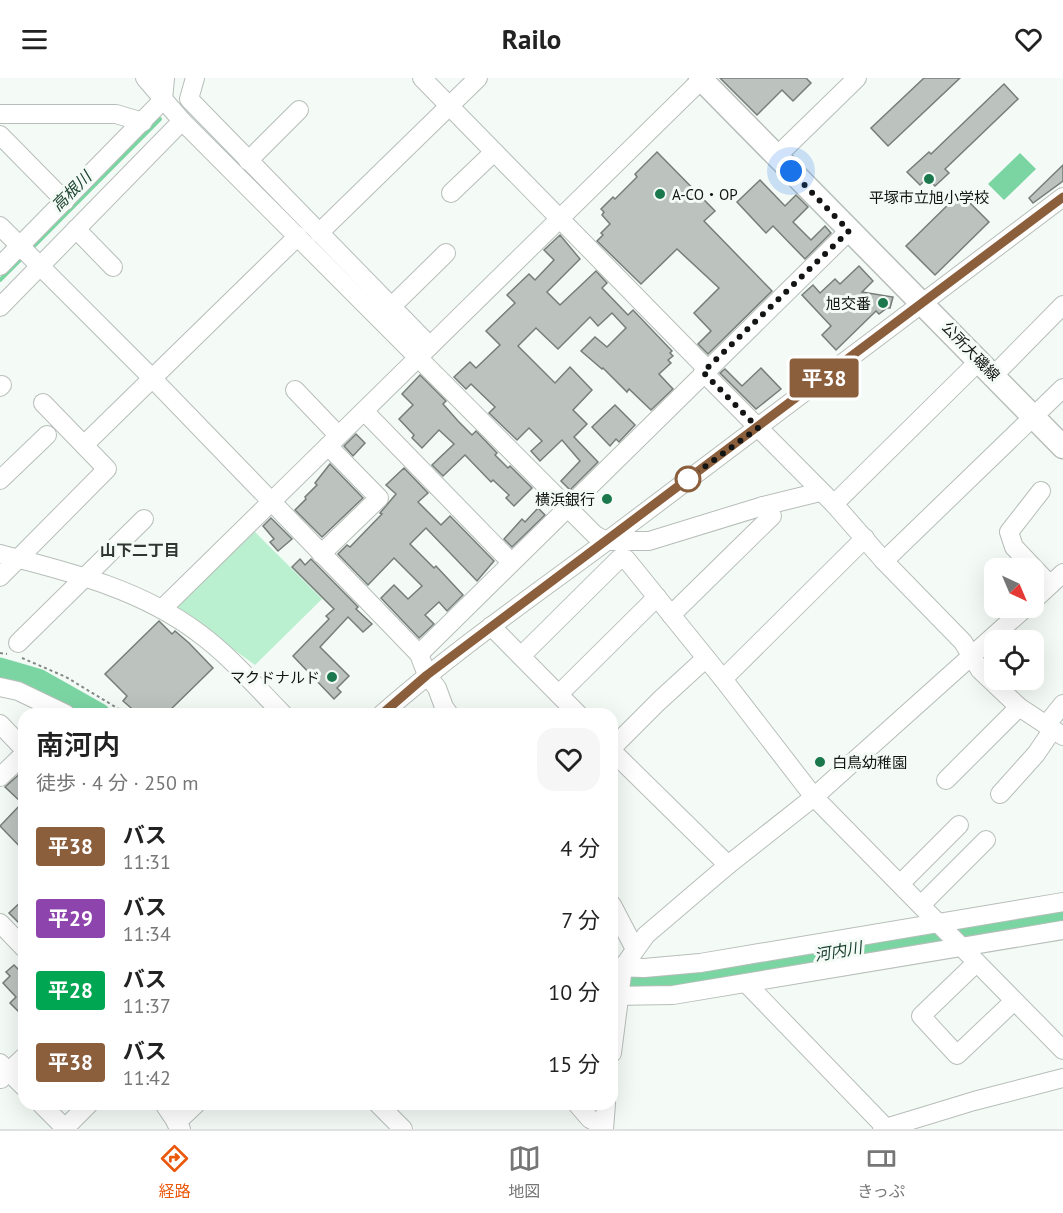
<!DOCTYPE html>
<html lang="ja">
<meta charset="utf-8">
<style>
body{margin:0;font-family:"PT Sans","Noto Sans JP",sans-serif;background:#f6f6f6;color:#222;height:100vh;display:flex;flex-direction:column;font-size:22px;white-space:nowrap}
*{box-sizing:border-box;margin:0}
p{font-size:20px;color:#767676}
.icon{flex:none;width:33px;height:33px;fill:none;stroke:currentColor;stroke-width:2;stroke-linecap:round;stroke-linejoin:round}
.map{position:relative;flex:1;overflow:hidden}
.details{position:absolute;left:18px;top:630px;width:600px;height:402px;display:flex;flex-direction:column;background:#fff;border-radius:18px;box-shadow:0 6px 24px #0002}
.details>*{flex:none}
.badge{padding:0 12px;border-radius:4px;font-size:21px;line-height:39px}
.needle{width:39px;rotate:136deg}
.fabs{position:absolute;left:984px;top:480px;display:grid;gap:12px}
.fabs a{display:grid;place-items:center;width:60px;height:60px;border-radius:12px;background:#fff;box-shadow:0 6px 24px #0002;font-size:30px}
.you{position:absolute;width:30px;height:30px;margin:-15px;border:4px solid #fff;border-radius:50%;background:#1a73e8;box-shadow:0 0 0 9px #1a73e833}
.map>.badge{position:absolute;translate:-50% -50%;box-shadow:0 0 0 3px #fff}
.round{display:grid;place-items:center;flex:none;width:63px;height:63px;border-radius:18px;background:#f6f6f6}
.overview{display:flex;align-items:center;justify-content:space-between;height:102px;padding:0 18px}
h1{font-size:28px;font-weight:600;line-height:45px}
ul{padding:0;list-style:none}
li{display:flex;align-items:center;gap:18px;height:72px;padding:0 18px}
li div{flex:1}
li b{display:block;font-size:22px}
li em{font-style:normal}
li .badge{min-width:66px;font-weight:700;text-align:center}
header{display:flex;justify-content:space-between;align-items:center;height:78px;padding:0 18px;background:#fff;font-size:27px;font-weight:600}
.tabs{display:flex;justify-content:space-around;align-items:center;height:84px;border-top:2px solid #e0e0e0;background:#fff;font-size:16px;color:#767676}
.tabs a{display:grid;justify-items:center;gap:3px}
.tabs .active{color:#ea580c}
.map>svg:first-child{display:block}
</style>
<header><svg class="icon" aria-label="menu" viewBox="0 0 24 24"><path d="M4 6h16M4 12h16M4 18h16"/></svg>Railo<svg class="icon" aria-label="heart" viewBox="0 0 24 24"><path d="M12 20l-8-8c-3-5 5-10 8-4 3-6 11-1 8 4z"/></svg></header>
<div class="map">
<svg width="1063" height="1051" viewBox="0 0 1063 1051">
<rect width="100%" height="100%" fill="#f4fbf7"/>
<path fill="#baefcf" d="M253,452L322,521L255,587L175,529Z"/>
<path fill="#7bd5a3" d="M1020,75L1036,91L1004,122L988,106Z"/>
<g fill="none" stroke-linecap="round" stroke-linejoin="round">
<g stroke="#7bd5a3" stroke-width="4">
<path d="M32,170L160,41"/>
<path d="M0,202L24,178"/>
</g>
<g stroke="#7bd5a3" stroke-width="21">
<path d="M0,590L38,601L100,636"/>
<path d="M612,900L673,901L1063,835"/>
</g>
</g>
<g fill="#bcc3bf" stroke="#777d79" stroke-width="1.5">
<path d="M720,0H806L811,5L793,23L782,12L757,37Z"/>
<path d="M924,0H960L888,68L871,50Z"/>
<path d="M1004,6L1018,21L945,91L949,95L935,108L927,100L920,107L907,94L929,74L931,76Z"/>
<path d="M657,74L715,133L704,143L772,213L708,276L698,266L711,253L694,235L719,210L677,171L641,206L597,163L603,157L601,155L610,146L602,137L604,134L601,131L613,119L615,121L637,99L635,96Z"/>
<path d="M1063,87V103L1033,125L1029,120Z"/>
<path d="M760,102L785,128L796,117L808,129L793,144L811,162L825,148L831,155L805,181L773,148L766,155L737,124Z"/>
<path d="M960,115L989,144L935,197L906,168Z"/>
<path d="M560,157L580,181L547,214L560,227L596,193L607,205L602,210L628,237L633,232L672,273L670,275L673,278L668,282L671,285L659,296L673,311L651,332L629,311L627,314L603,290L602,291L581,273L595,259L607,269L626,250L612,235L598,248L590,239L558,271L536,250L518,268L555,305L570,289L592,312L573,332L587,346L574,359L598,384L570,412L561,403L580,383L562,362L540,383L531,373L542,363L529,350L517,362L489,335L495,329L471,306L466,311L454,299L470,284L476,290L500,267L486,253L515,225L507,217L529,196L535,202L554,182L544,172Z"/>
<path d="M859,188L873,203L862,214L893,219L890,230H887L879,236L876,233L836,272L822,257L831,248L802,217L813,207L820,215L835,201L840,206Z"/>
<path d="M761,290L781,311L756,331L720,295L725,291L742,308Z"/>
<path d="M420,297L446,323L443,326L458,343L472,357L476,353L497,375L495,377L508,390L510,388L532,410L514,428L506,420L509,417L493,402L491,404L465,377L443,398L432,387L454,366L439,352L422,370L412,360L414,357L399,341L413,327L402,316Z"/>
<path d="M615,327L635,347L619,364L616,361L610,368L592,349Z"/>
<path d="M356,356L365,365L353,378L344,368Z"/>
<path d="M330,386L363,420L322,459L295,432L306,421L305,419L317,407L315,405Z"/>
<path d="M404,390L428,415L418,424L441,447L450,438L494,483L477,503L426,450L410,466L434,490L436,488L463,517L447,533L439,524L425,537L434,546L419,560L381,520L394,507L408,521L422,508L394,480L368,507L338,476L347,467L350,469L382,436L380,435L396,416L386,407Z"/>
<path d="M538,430L545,437L512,469L504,461L522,441L525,444Z"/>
<path d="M271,440L292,461L278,473L270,464L274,461L263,448Z"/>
<path d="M300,481L305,487L311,481L358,529L356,531L372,546L363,554L348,539L320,569L349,598L337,610L341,614L334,621L293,578L329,541L326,538L334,531L292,489Z"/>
<path d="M159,543L172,556L175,553L189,565L213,590L166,636H138L123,623L127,618L105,596Z"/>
<path d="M24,692V739L20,744L24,748V773L0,748L22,725L5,709Z"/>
<path d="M24,821V850L9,835Z"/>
<path d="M14,887L24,897V939L10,925L16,919L3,905L10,898L6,894Z"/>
</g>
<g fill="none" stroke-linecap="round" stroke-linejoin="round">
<defs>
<g id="minor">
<path d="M145,0L182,43L595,457L606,463H649L763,428L820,414"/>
<path d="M195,0L189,21L430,268"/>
<path d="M422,0L707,291"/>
<path d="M0,36H116L143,44"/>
<path d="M0,57L65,123"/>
<path d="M777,78L857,0"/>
<path d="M248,83L299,32"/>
<path d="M451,115L494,74"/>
<path d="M0,148L152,300L419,576L427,597L437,610L444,629L449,636"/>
<path d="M76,151L113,189"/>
<path d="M319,155L478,0"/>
<path d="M0,188L163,22L165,0"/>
<path d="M0,229L182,43"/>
<path d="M391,229L446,175"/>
<path d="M703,294L834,426L884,483L963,564L980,592L1019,629L1063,658"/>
<path d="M994,297L1063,227"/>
<path d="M0,309L2,307"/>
<path d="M295,312L338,357"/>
<path d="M364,333L511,484"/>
<path d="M84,367L298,158"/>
<path d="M0,402L47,357"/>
<path d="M1041,413L1009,454L1014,469L1050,507"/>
<path d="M834,426L980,282"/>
<path d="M0,476C70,494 141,511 200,556C231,579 256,609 283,636"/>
<path d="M321,476L379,420L328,368"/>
<path d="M884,483L1063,310"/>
<path d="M0,499L107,391L43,325"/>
<path d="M1034,522L1063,495"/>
<path d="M162,531L703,0"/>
<path d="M671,537L772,438L763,428"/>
<path d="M491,548L578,636"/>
<path d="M18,565L144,441"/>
<path d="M419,576L849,153"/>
<path d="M521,578L620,480L626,481L723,601L814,719L1063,972"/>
<path d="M723,601L865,460"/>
<path d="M0,609L18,613L66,636"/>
<path d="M559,616L657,519"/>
<path d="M382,636C456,571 536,516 615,457C764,344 914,232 1063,119"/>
<path d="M0,646L24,671"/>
<path d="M1046,647L1063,626"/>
<path d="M612,670L659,623L706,580"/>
<path d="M612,673L728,787"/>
<path d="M0,699L24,676"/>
<path d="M946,702L1019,629"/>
<path d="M1000,716L1036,676L1053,651"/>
<path d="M900,806L959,747"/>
<path d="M612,827L635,871"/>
<path d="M921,827L986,762"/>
<path d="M0,845L24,870"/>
<path d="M976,885L921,938L957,977L1014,923"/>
<path d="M614,889L644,890L700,885L1063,824"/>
<path d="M746,905L886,1050"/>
<path d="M612,918L673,917L1063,852"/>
<path d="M612,975L623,889L646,857L728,787L814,719L1025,530"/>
<path d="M0,985L24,1009"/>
<path d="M1,1001L24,979"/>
<path d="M41,1026L65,1050L89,1026"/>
<path d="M164,1026L181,1051"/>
<path d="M378,1026L403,1051"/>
<path d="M577,1026L590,1041L604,1048"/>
<path d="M176,1045L196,1026"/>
<path d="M604,1051L606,1026"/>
<path d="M882,1051L974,1023L1063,1000"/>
</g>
<path id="major" d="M700,0L1063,369"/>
</defs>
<use href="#minor" stroke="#b7beb9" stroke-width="20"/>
<use href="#major" stroke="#b7beb9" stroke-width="25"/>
<g stroke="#848986" stroke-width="2" stroke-dasharray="3 3" stroke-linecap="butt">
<path d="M0,575L7,576"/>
<path d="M22,580L66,599L127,636"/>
</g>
<use href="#minor" stroke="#fff" stroke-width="18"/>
<use href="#major" stroke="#fff" stroke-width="22"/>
</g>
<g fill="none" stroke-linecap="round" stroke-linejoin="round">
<defs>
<path id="line" d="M382,636L427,597L1063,119"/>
</defs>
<use href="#line" stroke="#fff" stroke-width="14"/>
<use href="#line" stroke="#8b5e3c" stroke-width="9"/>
<path stroke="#121513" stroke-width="6" stroke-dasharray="0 10.8" d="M688,401L758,350L703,294L849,153L791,93"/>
</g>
<g fill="#1b784d" stroke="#f4fbf7" stroke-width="2">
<circle cx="929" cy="101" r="6"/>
<circle cx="660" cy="116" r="6"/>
<circle cx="883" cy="225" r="6"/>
<circle cx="607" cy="421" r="6"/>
<circle cx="332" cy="599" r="6"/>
<circle cx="820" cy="684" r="6"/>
</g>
<circle fill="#fff" stroke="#8b5e3c" stroke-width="3" cx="688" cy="401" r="12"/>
<g text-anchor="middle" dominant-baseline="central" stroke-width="6" stroke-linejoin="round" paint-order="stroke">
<g font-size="15" fill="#121513" stroke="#f4fbf7" text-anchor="end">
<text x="672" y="116" text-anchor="start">A-CO・OP</text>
<text x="929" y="119" text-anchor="middle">平塚市立旭小学校</text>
<text x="871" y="225">旭交番</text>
<text x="595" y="421">横浜銀行</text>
<text x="320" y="599">マクドナルド</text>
<text x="832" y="684" text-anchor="start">白鳥幼稚園</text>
</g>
<g font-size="15" fill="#121513" stroke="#f4fbf7">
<text transform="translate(971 273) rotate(46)">公所大磯線</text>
</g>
<g font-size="16" font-style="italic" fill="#1c432e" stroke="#f4fbf7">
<text transform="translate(71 113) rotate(-45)">高根川</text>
<text transform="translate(838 873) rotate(-10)">河内川</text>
</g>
<g font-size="16" font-weight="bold" fill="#303632" stroke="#f4fbf7">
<text x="140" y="472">山下二丁目</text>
</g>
</g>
</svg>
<div class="fabs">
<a><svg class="needle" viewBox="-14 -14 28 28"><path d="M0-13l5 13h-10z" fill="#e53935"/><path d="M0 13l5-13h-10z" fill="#767676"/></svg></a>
<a><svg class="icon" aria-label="locate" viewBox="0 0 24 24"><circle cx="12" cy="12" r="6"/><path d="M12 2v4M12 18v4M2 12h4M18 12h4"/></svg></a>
</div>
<div class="you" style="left:791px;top:93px"></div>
<b class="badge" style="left:824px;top:300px;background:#8b5e3c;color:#fff">平38</b>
<section class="details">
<div class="overview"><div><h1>南河内</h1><p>徒歩 · 4 分 · 250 m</p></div><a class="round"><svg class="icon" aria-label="heart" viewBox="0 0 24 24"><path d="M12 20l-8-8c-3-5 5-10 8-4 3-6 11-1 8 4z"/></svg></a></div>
<ul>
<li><span class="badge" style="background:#8b5e3c;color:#fff">平38</span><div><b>バス</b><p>11:31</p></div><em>4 分</em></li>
<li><span class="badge" style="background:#8e44ad;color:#fff">平29</span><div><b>バス</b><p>11:34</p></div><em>7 分</em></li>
<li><span class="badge" style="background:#00a651;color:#fff">平28</span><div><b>バス</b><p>11:37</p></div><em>10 分</em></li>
<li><span class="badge" style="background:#8b5e3c;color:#fff">平38</span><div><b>バス</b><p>11:42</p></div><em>15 分</em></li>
</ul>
</section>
</div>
<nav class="tabs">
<a class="active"><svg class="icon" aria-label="directions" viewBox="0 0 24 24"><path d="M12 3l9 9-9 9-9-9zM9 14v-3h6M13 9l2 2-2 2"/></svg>経路</a>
<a><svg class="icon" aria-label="map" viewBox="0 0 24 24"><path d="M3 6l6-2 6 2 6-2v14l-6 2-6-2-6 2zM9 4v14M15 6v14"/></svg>地図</a>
<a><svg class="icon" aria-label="tickets" viewBox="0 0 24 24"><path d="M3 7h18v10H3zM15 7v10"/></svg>きっぷ</a>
</nav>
